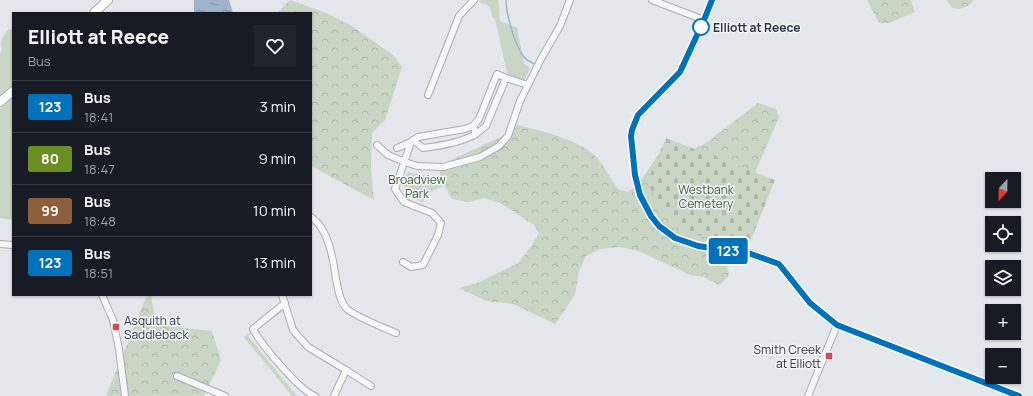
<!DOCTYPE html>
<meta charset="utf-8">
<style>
body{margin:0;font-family:Manrope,sans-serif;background:#20242c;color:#f1f3f6;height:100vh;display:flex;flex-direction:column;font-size:15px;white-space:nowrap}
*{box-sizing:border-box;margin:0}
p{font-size:13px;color:#9ea1a6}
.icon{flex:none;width:22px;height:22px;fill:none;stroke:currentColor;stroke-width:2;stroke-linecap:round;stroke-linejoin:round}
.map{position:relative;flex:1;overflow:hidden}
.sheet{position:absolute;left:12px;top:12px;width:300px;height:284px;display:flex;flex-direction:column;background:#171b24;border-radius:0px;box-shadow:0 1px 3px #0004}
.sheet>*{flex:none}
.badge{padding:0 8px;border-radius:3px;font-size:14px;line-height:26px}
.needle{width:26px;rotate:202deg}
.tools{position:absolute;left:985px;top:172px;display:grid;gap:8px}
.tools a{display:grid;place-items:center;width:36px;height:36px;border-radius:0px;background:#171b24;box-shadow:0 1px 3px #0004;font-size:20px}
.map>.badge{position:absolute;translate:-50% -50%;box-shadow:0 0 0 2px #fff}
.round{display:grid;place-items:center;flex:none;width:42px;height:42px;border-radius:0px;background:#20242c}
.headline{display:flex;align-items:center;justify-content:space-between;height:68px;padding:0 16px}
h1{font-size:19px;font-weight:800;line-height:30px}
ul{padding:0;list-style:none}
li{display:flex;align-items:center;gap:12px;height:52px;padding:0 16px;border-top:1px solid #363941}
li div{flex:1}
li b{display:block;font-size:15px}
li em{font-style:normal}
li .badge{min-width:44px;font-weight:700;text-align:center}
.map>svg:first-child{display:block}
</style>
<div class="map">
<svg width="1033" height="396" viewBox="0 0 1033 396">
<defs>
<pattern id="forest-crowns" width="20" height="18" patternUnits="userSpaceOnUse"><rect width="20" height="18" fill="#c9d6c5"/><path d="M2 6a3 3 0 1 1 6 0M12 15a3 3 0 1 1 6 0" fill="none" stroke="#adb8ab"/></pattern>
<pattern id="cemetery-stones" width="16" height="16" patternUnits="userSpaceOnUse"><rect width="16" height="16" fill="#c9d6c5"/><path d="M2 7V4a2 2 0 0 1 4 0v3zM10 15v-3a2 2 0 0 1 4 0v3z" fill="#adb8ab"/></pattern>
<pattern id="water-ripples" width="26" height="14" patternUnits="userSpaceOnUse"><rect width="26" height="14" fill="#9fb4cc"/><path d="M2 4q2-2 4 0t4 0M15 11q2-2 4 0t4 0" fill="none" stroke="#8293a7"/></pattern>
</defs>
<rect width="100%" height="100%" fill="#e4e7ec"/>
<g fill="url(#forest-crowns)">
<path d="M290,0L326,13L352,26L394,56L402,67L385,120L372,133L371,169L374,200L311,166V13H277Z"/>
<path d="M867,0H911L915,12L889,23H879Z"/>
<path d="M947,0H974C967,8 962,10 952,8Z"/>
<path d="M758,103L776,109L779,117C759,164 737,211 724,260C731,275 731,275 719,285L704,277L690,275L639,251L619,247L600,249L586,256L579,271L575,295L555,324L513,304L486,301L459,288L477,283L518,263L530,248L539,233L534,225L502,204L484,198L469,202L452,199L440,177V165L503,136L517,125C540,131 581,139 597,158C605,167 611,179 618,189L627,192L637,186L659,154L677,157L706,143Z"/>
<path d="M147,295H151L156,325L212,331L221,360L204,396H106Z"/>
</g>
<path fill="url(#cemetery-stones)" d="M666,138L775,180L749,245L689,233L680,226L655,198L647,182Z"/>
<g fill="#c9d6c5">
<path d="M481,0H498L500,21L517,28L524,64L530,68L522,86L508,77L495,19L493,18L489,6L479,2Z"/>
<path d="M9,29L13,30V88L0,100V54L2,49C0,39 3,36 9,29Z"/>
<path d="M13,97V220L0,218V109Z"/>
<path d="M408,172L423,175L448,184L426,194L423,202C411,198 401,196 405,181C406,177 406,175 408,172Z"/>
<path d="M281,310L282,312L248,336L297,396H292L244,337Z"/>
</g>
<path fill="url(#water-ripples)" d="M194,0H229L233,13H194Z"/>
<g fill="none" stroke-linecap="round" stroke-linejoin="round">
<path stroke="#9fb4cc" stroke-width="1.5" d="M506,0C506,14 515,46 524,57C526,60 531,62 534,64"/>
<defs>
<g id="minor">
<path d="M652,0L704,20"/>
<path d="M712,0L704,20L680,72L638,115L632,130L631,136L635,175L641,195L651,217L659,225L675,238L698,246L751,253L779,264L810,303L837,325L1019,396"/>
<path d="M428,95L459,16L474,0"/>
<path d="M476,134L486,126L506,78"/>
<path d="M413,140L423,148C440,146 462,142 476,134L473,126L479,119L497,74L506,78L528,85"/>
<path d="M377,145L388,155L405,162L417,166L443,167L480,157L499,146L508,136L520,101L541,59L560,26L570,0"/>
<path d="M397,148L411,142"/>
<path d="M311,217C329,229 333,259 336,279C338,288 339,300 346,308C355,317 383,327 396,333"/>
<path d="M0,244L13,245"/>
<path d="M403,262L411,267L423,265L438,235L441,223L432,213L404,202L395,189L411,142L418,137L465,129L473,126"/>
<path d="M102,295L113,320L119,349L125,396"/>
<path d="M282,295L293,330L308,347L346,370L371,386"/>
<path d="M285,303L253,329C260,343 300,391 315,396"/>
<path d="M177,376L225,396"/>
<path d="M334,396L346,370"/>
<path d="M808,396L837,325"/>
</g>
<g id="major">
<path d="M94,13L108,0"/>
<path d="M0,102L13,91"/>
</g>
</defs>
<use href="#minor" stroke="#a9aeb7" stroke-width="8"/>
<use href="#major" stroke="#a3abb8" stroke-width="10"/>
<use href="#minor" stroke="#f7f8fa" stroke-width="6"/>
<use href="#major" stroke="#fff" stroke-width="8"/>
</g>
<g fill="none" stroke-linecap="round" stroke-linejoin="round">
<defs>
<path id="line" d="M712,0L704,20L680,72L638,115L632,130L631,136L635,175L640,195L651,216L659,226L675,238L698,246L751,254L779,264L810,303L837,325L1019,396"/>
</defs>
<use href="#line" stroke="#fff" stroke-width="9"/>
<use href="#line" stroke="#0072bc" stroke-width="6"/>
</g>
<circle fill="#fff" stroke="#0072bc" stroke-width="2" cx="701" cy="27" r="8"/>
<g fill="#d1495b" stroke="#f4f6f9" stroke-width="1.5">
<rect x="112" y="323" width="8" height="8" rx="2"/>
<rect x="825" y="352" width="8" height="8" rx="2"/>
</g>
<g text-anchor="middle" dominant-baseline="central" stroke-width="3" stroke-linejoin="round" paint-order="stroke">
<g font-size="12" font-weight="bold" fill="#2b3445" stroke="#f4f6f9" text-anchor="start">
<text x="713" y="27">Elliott at Reece</text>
</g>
<g font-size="12" fill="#3f6138" stroke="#f4f6f9">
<text x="417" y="179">Broadview<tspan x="417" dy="14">Park</tspan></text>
<text x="706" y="189">Westbank<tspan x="706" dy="14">Cemetery</tspan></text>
</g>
<g font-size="12" fill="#2b3445" stroke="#f4f6f9" text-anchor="start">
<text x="124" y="320">Asquith at<tspan x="124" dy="14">Saddleback</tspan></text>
<text x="821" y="349" text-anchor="end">Smith Creek<tspan x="821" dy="14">at Elliott</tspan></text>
</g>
</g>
</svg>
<div class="tools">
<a><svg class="needle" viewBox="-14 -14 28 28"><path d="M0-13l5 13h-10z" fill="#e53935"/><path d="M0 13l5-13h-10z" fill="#9ea1a6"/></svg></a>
<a><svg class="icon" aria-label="locate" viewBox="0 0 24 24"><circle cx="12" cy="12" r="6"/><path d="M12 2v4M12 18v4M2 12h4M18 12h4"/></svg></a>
<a><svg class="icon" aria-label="layers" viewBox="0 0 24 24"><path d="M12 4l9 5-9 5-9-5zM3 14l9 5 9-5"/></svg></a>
<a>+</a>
<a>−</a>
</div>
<b class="badge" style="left:728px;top:251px;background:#0072bc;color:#fff">123</b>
<section class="sheet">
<div class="headline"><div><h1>Elliott at Reece</h1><p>Bus</p></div><a class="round"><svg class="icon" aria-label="heart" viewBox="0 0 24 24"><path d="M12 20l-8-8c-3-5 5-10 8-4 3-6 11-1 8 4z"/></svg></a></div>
<ul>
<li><span class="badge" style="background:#0072bc;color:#fff">123</span><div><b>Bus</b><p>18:41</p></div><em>3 min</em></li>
<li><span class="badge" style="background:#6b8e23;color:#fff">80</span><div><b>Bus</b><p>18:47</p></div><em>9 min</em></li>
<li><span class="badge" style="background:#8b5e3c;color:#fff">99</span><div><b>Bus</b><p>18:48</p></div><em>10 min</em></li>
<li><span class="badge" style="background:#0072bc;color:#fff">123</span><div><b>Bus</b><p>18:51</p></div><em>13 min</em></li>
</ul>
</section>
</div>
